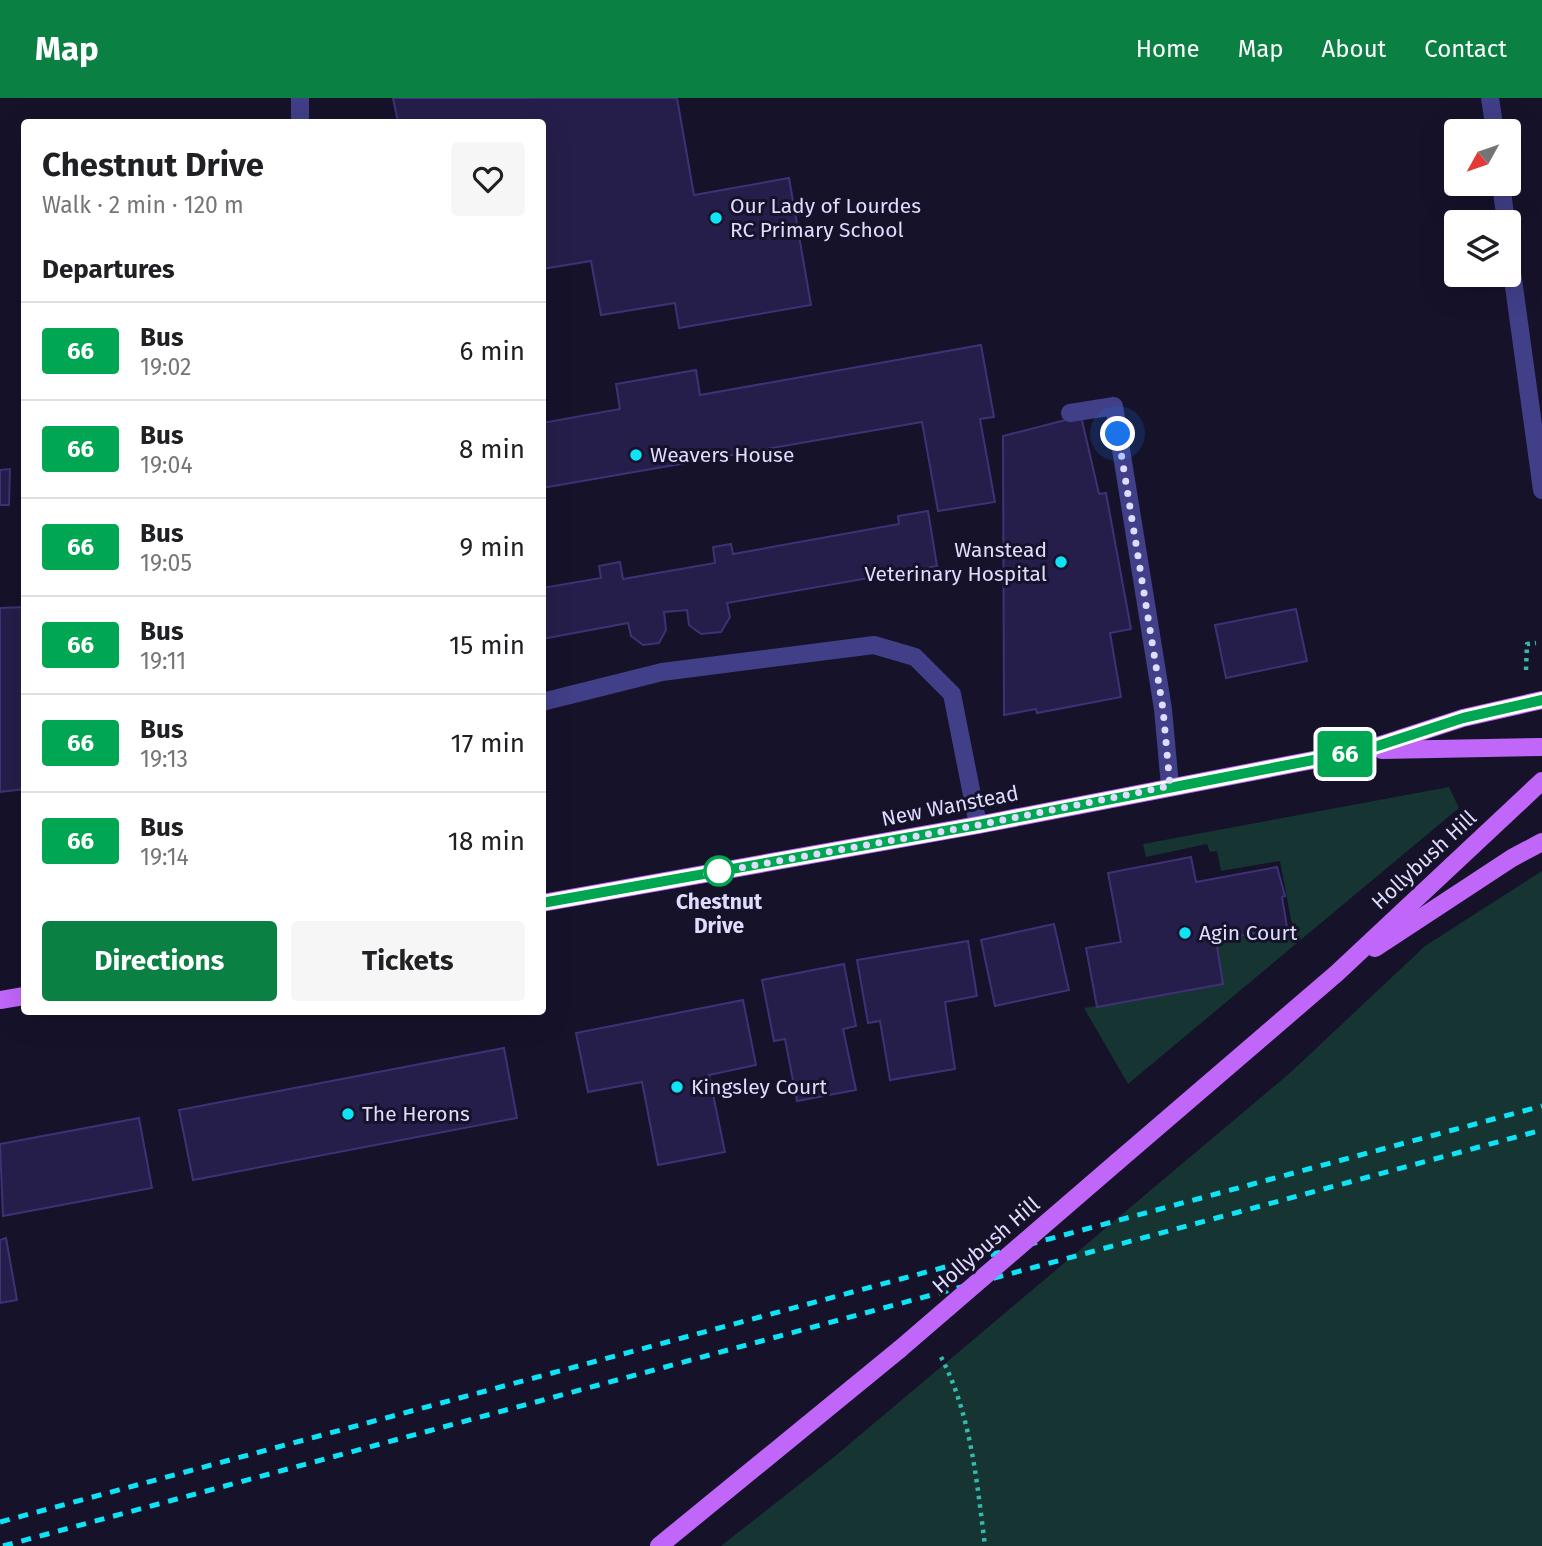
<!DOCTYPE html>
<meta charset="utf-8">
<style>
body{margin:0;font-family:"Fira Sans",sans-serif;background:#f6f6f6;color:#202124;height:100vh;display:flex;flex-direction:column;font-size:26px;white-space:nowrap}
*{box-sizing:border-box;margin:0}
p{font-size:23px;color:#757577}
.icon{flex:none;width:38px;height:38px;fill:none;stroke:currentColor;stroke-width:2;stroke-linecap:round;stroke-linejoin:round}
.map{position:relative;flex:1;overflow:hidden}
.sheet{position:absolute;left:21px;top:21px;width:525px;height:896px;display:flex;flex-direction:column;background:#fff;border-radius:7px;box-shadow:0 7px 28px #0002}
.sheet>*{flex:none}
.badge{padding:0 14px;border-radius:5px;font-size:24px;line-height:46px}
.needle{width:46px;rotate:230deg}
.buttons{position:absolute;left:1444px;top:21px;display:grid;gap:14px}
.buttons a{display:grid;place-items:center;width:77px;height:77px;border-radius:7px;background:#fff;box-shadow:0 7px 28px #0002;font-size:35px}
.you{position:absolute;width:35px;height:35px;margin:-18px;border:5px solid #fff;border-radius:50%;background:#1a73e8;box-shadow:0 0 0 10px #1a73e833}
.map>.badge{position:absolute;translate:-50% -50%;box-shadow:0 0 0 4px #fff}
h2{padding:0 21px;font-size:26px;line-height:63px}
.round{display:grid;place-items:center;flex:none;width:74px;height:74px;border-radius:7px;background:#f6f6f6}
.headline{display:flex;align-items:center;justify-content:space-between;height:119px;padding:0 21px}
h1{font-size:33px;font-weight:700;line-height:52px}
.action{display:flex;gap:14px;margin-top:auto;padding:14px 21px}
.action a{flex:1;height:80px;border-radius:7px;background:#0b8043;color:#fff;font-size:28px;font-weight:700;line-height:80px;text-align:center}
.action a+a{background:#f6f6f6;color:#202124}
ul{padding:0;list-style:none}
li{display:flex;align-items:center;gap:21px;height:98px;padding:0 21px;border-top:2px solid #e0e0e0}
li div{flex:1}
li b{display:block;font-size:26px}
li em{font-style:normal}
li .badge{min-width:77px;font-weight:700;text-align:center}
header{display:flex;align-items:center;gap:42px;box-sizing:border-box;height:98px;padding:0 35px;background:#0b8043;color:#fff}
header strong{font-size:33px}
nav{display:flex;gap:38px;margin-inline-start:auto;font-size:24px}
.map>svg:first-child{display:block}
</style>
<header>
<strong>Map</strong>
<nav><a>Home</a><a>Map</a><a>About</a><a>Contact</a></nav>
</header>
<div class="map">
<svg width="1542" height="1448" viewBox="0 0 1542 1448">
<rect width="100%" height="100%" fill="#15122a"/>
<g fill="#153432">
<path d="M1449,689L1459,710L1128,986L1084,910L1223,886L1216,842L1292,827L1280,763L1221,773L1217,753L1210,754L1207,746L1146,759L1143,746Z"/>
<path d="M1542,773V1448H721L834,1359L1291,974L1425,848Z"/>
</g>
<g fill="#261e4a" stroke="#3e3175" stroke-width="2">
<path d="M393,0H677L694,97L789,80L811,207L679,230L675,205L601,217L591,163L542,171V24H398Z"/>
<path d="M981,247L994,319L980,321L995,404L938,413L922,324L542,390V325L620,311L616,286L696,272L700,297Z"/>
<path d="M1081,318L1099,396L1106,395L1131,531L1110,535L1121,599L1037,615L1036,611L1004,617L1003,338Z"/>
<path d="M10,371L9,407H0V372Z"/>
<path d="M928,413L937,468L727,505L730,519L721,534L701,536L689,527L687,512L664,514L666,532L659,545L643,547L631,538L628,525L542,541V490L601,480L599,468L620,464L623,481L715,465L713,449L731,446L733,456L899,426L898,418Z"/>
<path d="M24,509V691L0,694V510Z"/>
<path d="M1296,511L1307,563L1226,580L1215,527Z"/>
<path d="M1191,759L1196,784L1277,769L1285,798L1282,799L1287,829L1216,842L1223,886L1097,909L1086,850L1121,844L1108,775Z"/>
<path d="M1054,826L1069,892L995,908L981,842Z"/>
<path d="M968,843L977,898L945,904L955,971L890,982L880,923L868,925L857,862Z"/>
<path d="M844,866L856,928L843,931L856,992L797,1003L785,941L774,943L762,882Z"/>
<path d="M743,902L756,967L709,977L725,1054L658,1067L642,984L588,994L576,935Z"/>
<path d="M504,950L517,1020L193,1082L179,1012Z"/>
<path d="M139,1020L152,1090L3,1118L0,1046Z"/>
<path d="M6,1140L17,1202L0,1205V1142Z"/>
</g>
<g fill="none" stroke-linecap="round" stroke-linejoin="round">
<g stroke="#35b9ae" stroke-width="4.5" stroke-dasharray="3.5 5" stroke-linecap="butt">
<path d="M1526,572L1527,546L1536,545"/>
<path d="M941,1259C971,1316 977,1385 985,1448"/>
</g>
<g stroke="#403f87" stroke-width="18">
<path d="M1070,315L1114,308L1163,611L1170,688"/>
<path d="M542,604L662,574L874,547L915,559L952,596L978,727"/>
</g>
<g stroke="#403f87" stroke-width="18">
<path d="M300,0V24"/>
<path d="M1490,0L1495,33"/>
<path d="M1501,86L1506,124"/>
<path d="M1508,145L1542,392"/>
</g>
<g stroke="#c067fa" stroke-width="18">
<path d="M1382,652L1542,649"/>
<path d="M542,805L978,727L1365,652L1463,620L1542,602"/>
<path d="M1375,850L1512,760L1542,744"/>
<path d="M0,902L24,898"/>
<path d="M1117,1064L1337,875L1542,683"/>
<path d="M659,1448L900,1251"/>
</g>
<g stroke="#0fe4f7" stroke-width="5" stroke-dasharray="10 9" stroke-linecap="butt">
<path d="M0,1424L1542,1008"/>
<path d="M3,1448L1542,1032"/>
</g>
<path stroke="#c067fa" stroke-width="18" d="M900,1251L1117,1064"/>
</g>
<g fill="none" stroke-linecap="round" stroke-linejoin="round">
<defs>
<path id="line" d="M542,805L978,727L1365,652L1463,620L1542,602"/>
</defs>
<use href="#line" stroke="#fff" stroke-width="16"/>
<use href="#line" stroke="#00a651" stroke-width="10"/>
<path stroke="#dfdcfe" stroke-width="7" stroke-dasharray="0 12.6" d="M719,773L706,776L978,727L1170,688L1163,611L1118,336"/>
</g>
<g fill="#0fe4f7" stroke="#15122a" stroke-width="2.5">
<circle cx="716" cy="120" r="7"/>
<circle cx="636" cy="357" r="7"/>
<circle cx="1061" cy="464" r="7"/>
<circle cx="1185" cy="835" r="7"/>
<circle cx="677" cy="989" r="7"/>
<circle cx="348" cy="1016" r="7"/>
</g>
<circle fill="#fff" stroke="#00a651" stroke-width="3.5" cx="719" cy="773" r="14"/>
<g text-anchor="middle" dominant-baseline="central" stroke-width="6" stroke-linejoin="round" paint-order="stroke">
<g font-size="21" fill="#dfdcfe" stroke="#15122a" text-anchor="start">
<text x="730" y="108">Our Lady of Lourdes<tspan x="730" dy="24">RC Primary School</tspan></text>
<text x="650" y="357">Weavers House</text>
<text x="1047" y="452" text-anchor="end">Wanstead<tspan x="1047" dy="24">Veterinary Hospital</tspan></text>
<text x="1199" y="835">Agin Court</text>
<text x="691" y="989">Kingsley Court</text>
<text x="362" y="1016">The Herons</text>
</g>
<g font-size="21" fill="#dfdcfe" stroke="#15122a">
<text transform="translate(950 708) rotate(-11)">New Wanstead</text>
<text transform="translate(1424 762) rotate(-43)">Hollybush Hill</text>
<text transform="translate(986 1147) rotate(-41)">Hollybush Hill</text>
</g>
<g font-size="21" font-weight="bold" fill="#dfdcfe" stroke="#15122a">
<text x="719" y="804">Chestnut<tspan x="719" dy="24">Drive</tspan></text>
</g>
</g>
</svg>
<div class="buttons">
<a><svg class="needle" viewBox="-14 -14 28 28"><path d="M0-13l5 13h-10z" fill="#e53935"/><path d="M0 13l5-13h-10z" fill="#757577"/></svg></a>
<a><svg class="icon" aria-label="layers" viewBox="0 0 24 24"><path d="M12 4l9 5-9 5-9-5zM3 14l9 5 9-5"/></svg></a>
</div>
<div class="you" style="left:1118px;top:336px"></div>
<b class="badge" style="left:1345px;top:656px;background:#00a651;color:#fff">66</b>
<section class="sheet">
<div class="headline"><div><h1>Chestnut Drive</h1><p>Walk · 2 min · 120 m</p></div><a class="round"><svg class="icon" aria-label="heart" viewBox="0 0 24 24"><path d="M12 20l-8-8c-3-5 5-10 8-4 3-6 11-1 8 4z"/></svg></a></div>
<h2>Departures</h2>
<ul>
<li><span class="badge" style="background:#00a651;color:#fff">66</span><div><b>Bus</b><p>19:02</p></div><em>6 min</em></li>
<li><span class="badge" style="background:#00a651;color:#fff">66</span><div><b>Bus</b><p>19:04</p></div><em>8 min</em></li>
<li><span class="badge" style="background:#00a651;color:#fff">66</span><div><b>Bus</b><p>19:05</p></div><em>9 min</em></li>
<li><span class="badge" style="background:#00a651;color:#fff">66</span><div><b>Bus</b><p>19:11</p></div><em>15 min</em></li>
<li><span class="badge" style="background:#00a651;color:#fff">66</span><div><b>Bus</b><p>19:13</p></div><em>17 min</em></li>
<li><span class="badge" style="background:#00a651;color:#fff">66</span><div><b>Bus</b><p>19:14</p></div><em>18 min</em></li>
</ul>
<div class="action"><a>Directions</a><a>Tickets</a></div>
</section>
</div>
